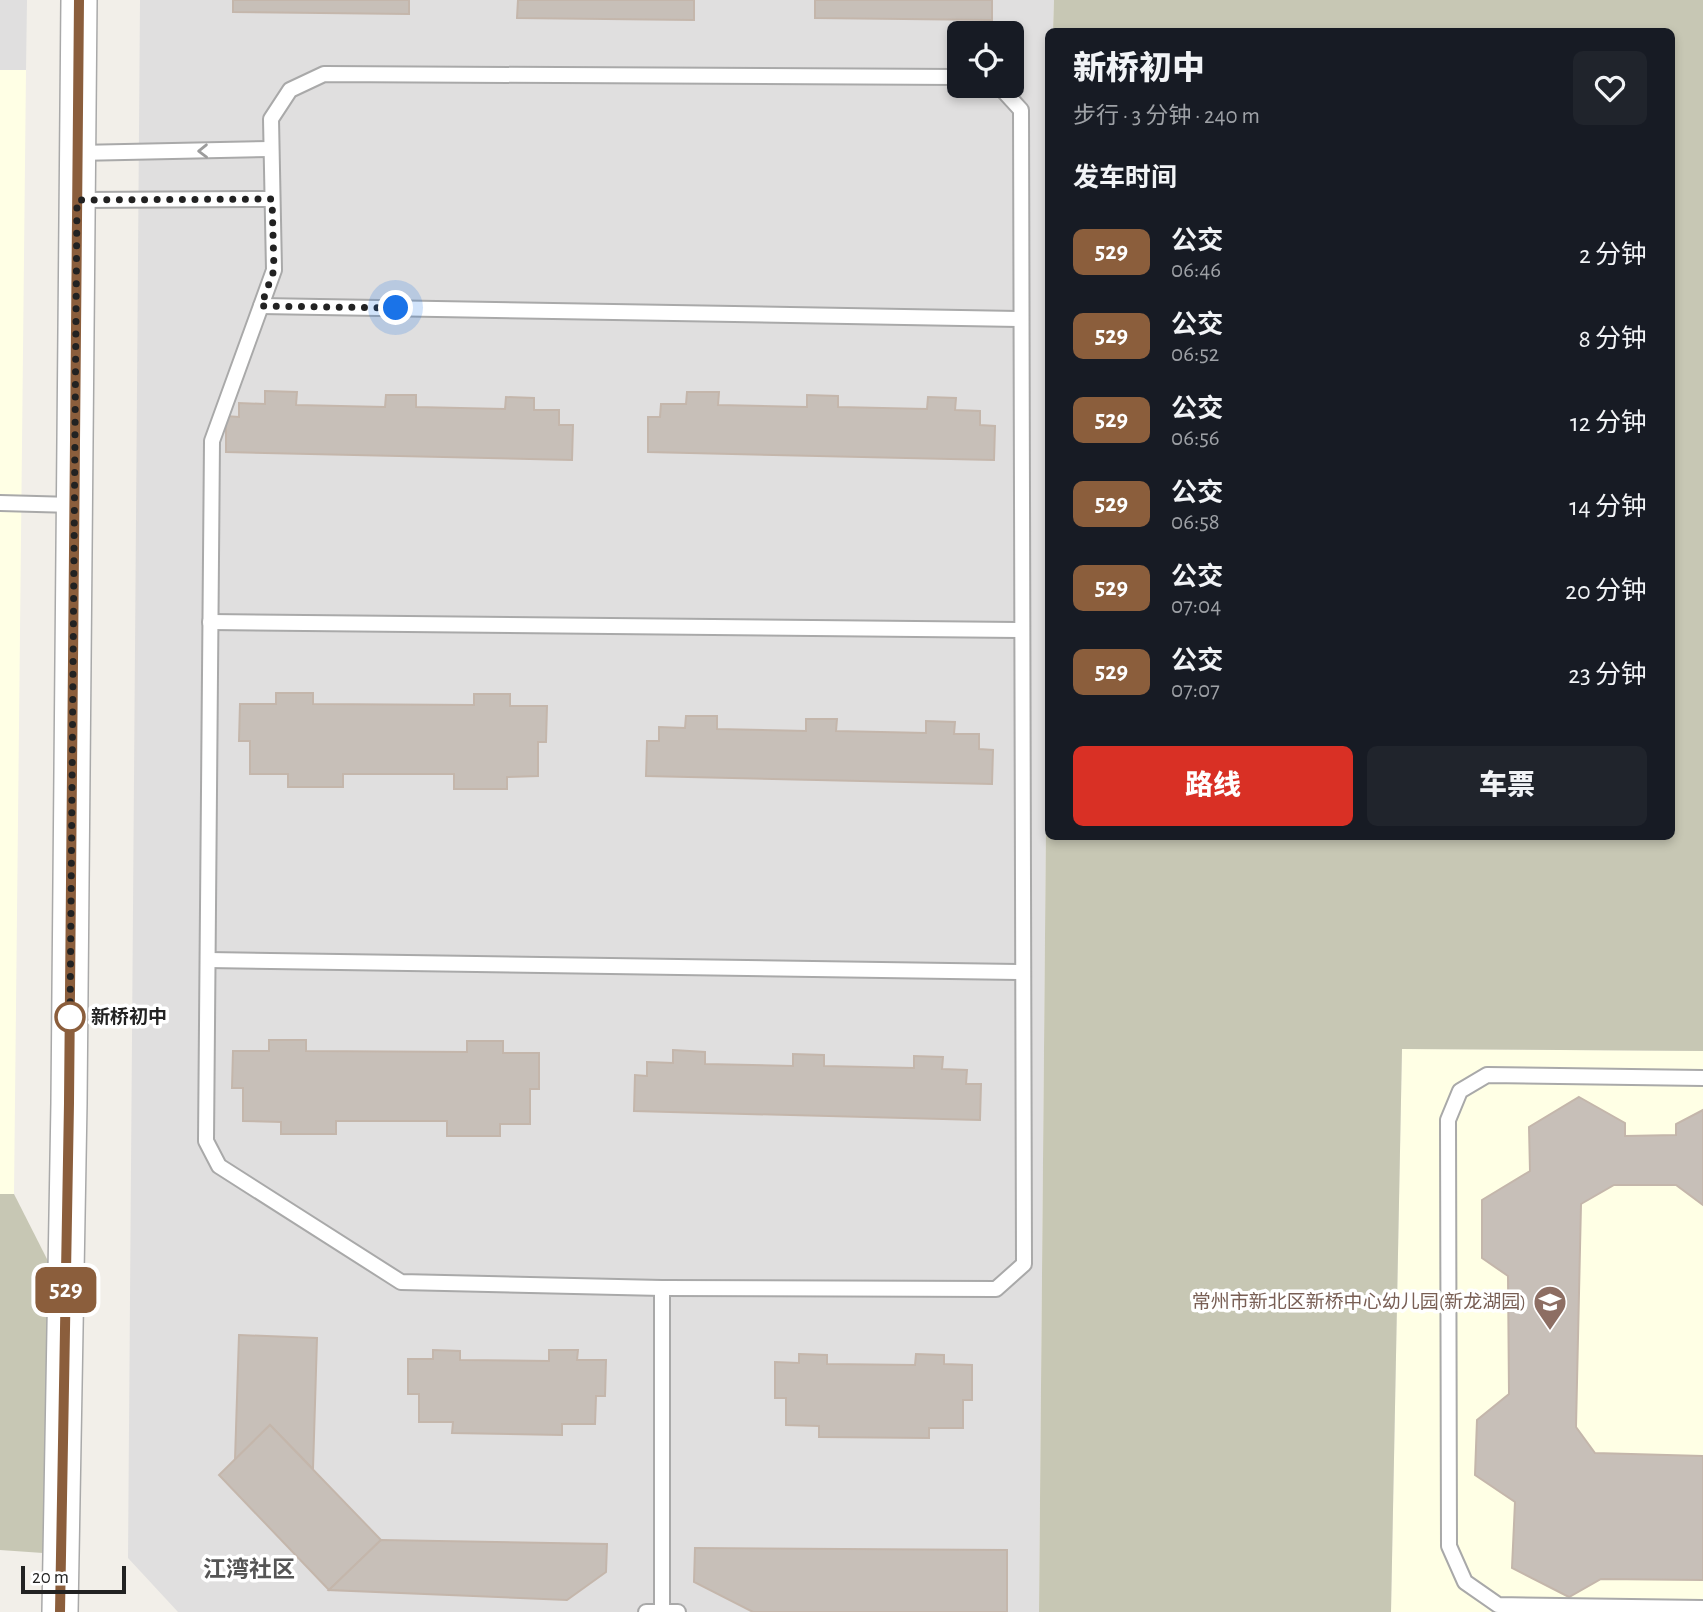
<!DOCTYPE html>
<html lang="zh">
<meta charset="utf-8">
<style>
body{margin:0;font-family:"Alegreya Sans","Noto Sans SC",sans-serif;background:#20242c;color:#f1f3f6;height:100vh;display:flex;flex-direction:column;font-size:26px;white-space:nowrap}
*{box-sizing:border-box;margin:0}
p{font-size:23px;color:#9ea1a6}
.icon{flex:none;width:38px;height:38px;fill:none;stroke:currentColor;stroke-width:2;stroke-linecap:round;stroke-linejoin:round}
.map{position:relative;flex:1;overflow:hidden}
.sheet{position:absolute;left:1045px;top:28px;width:630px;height:812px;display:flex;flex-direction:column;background:#171b24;border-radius:10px;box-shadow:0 4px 10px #0003}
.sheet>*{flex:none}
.badge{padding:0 14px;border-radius:10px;font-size:24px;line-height:46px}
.tools{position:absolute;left:947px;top:21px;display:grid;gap:14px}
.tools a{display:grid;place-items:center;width:77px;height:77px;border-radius:10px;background:#171b24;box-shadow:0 4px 10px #0003;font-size:35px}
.scale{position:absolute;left:21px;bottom:18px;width:105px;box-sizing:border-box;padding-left:7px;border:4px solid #222;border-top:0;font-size:19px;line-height:24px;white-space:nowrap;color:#222;-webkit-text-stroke:5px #fff;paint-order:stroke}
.you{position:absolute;width:35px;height:35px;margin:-18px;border:5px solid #fff;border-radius:50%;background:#1a73e8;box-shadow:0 0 0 10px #1a73e833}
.map>.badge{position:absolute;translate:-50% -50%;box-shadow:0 0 0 4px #fff}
h2{padding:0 28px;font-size:26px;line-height:63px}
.round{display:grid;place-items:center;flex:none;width:74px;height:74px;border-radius:10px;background:#20242c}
.headline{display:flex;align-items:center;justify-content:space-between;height:119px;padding:0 28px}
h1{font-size:33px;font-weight:800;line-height:52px}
.cta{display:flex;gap:14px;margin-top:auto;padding:14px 28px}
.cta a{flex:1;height:80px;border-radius:10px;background:#d93025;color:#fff;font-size:28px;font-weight:800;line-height:80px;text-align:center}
.cta a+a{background:#20242c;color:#f1f3f6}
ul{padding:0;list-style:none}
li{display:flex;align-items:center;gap:21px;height:84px;padding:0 28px}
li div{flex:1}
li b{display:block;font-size:26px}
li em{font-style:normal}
li .badge{min-width:77px;font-weight:700;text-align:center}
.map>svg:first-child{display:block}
</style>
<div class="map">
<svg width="1703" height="1612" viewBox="0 0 1703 1612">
<rect width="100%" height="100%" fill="#f2efe9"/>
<g fill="#e0dfdf" fill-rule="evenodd">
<path d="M0,0H27L26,70H0Z"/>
<path d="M140,0H1054L1053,31L1048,32V598L1039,1612H178L128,1558ZM959,33H1012V86H959Z"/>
</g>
<g fill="#ffffe5">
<path d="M0,70H26L14,1194H0Z"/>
<path d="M1402,1049L1703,1051V1612H1391Z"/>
</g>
<g fill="#c7c7b4">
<path d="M1054,0H1703V1051L1402,1049L1391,1612H1039L1048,598V836H1671V32L1053,31Z"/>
<path d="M0,1194H14L49,1263L43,1553L0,1550Z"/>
</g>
<g fill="#c7bfb8" stroke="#c4b6ab" stroke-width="2">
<path d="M233,0H409V14L233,12Z"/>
<path d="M518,0H694V20L517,18Z"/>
<path d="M815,0H992V20L815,18Z"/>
<path d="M265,391L297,392L296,405L385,407L386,395H416V407L505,409L506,397L534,398V410H559V425H573L572,460L226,452V416L239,417V403L265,404Z"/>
<path d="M687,392H719L718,405L807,407V395L838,396V407L927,409L928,397L956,398L955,410L980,411V425L995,426L994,460L648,452V417H660L661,404H686Z"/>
<path d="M276,693H313V704L474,705V694H510V706H547L546,742H538V776L507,777V789H454V774H343V787H288V774H250V741H239L240,704H276Z"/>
<path d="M686,716H717V729L806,731V719H837L836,731L926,733V721L955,722L954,734H979V749L993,750L992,784L646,776L647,741H659V727L685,728Z"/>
<path d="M269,1040H306V1051L467,1052V1041H503V1053H539V1089H530V1124H500V1136H447V1121H336V1134H281V1122L243,1121V1088H232L233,1051H269Z"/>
<path d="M673,1050L705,1052V1064L793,1066V1054L824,1055V1066L914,1068V1056L943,1057L942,1069L967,1070L966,1084H981L980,1120L634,1111L635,1075L647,1076V1062L673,1063Z"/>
<path d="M1579,1097L1625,1123V1136L1676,1135V1124L1703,1110V1205L1676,1185H1614L1581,1204L1576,1427L1595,1453L1703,1456V1580L1601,1579L1569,1597L1512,1568L1515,1502L1475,1475L1477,1420L1509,1394L1508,1276L1482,1258V1200L1530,1171L1529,1127Z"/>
<path d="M239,1335L317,1338L313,1469L270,1425L235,1460Z"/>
<path d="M433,1350L460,1351V1360L549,1361V1350H578L577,1360H606L605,1396H596L595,1424H562V1435L452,1433L453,1422H419V1394H408V1359H433Z"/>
<path d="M799,1354L827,1355V1364L915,1365L916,1354L944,1355V1364L972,1365V1400H963V1428H929V1438L819,1437V1426L786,1425V1398H775V1362L799,1363Z"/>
<path d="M270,1425L381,1540L329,1590L219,1475Z"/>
<path d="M381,1540L607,1544L606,1572L567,1600L329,1590Z"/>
<path d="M695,1548L1007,1550V1612H753L694,1582Z"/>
</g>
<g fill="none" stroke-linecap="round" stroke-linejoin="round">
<defs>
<g id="service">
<path d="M959,77L324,74L290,90L271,119L274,270L212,441L206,1141L219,1166L401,1282L662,1288L996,1289L1024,1264L1021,110L999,86"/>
<path d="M77,153L271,149"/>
<path d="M78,200L272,199"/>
<path d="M261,306L1021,319"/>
<path d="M0,503L73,505"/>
<path d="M210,622L1022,630"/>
<path d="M208,960L1023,972"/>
<path d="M1703,1078L1487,1075L1460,1091L1448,1120L1449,1546L1465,1582L1498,1605L1703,1608"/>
<path d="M662,1611V1288"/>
<path d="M646,1612H678"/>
</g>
<path id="tertiary" d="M60,1612L69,1103L79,0"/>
</defs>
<use href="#service" stroke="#a9a9a9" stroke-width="18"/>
<use href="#tertiary" stroke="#a9a9a9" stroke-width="38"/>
<use href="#service" stroke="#fff" stroke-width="14"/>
<use href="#tertiary" stroke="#fff" stroke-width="35"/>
</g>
<defs><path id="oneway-chevron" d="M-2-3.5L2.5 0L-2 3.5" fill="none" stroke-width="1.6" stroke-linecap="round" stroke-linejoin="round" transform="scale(1.75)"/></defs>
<use stroke="#9c9c9c" href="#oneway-chevron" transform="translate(203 151) rotate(179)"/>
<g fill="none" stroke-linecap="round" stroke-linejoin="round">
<defs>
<path id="line" d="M60,1612L69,1103L79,0"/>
</defs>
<use href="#line" stroke="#fff" stroke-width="16"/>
<use href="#line" stroke="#8b5e3c" stroke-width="10"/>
<path stroke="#222" stroke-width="7" stroke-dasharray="0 12.6" d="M70,1017V1022L77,200L272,199L274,270L261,306L396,308"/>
</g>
<defs>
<symbol id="school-pin" viewBox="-11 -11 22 30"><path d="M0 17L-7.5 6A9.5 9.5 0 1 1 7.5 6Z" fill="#8d6e63" stroke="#fff"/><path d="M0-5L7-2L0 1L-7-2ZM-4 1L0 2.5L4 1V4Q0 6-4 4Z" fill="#fff"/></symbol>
</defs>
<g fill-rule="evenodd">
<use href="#school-pin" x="1531" y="1283" width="38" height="52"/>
</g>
<circle fill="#fff" stroke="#8b5e3c" stroke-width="3.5" cx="70" cy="1017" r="14"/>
<g text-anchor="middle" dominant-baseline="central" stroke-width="7" stroke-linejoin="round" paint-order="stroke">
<g font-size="19" font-weight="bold" fill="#222" stroke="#fff" text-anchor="start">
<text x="91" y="1017">新桥初中</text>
</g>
<g font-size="19" fill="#785e54" stroke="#fff" text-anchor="end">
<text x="1526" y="1302">常州市新北区新桥中心幼儿园(新龙湖园)</text>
</g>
<g font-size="23" font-weight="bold" fill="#555" stroke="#fff">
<text x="249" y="1570">江湾社区</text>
</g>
</g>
</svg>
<div class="tools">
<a><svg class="icon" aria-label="locate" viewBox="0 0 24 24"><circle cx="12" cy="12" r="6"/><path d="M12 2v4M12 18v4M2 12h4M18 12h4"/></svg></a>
</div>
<div class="scale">20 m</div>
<div class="you" style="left:396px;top:308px"></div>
<b class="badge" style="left:66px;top:1290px;background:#8b5e3c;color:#fff">529</b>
<section class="sheet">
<div class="headline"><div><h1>新桥初中</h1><p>步行 · 3 分钟 · 240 m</p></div><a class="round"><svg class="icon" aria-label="heart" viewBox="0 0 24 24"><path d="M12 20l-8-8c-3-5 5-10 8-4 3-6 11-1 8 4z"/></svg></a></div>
<h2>发车时间</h2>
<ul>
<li><span class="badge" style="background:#8b5e3c;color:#fff">529</span><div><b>公交</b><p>06:46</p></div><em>2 分钟</em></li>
<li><span class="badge" style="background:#8b5e3c;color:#fff">529</span><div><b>公交</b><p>06:52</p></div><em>8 分钟</em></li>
<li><span class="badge" style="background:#8b5e3c;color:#fff">529</span><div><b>公交</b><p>06:56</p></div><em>12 分钟</em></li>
<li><span class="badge" style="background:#8b5e3c;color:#fff">529</span><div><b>公交</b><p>06:58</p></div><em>14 分钟</em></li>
<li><span class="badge" style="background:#8b5e3c;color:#fff">529</span><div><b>公交</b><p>07:04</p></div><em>20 分钟</em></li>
<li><span class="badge" style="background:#8b5e3c;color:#fff">529</span><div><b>公交</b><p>07:07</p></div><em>23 分钟</em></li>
</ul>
<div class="cta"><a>路线</a><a>车票</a></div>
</section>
</div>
